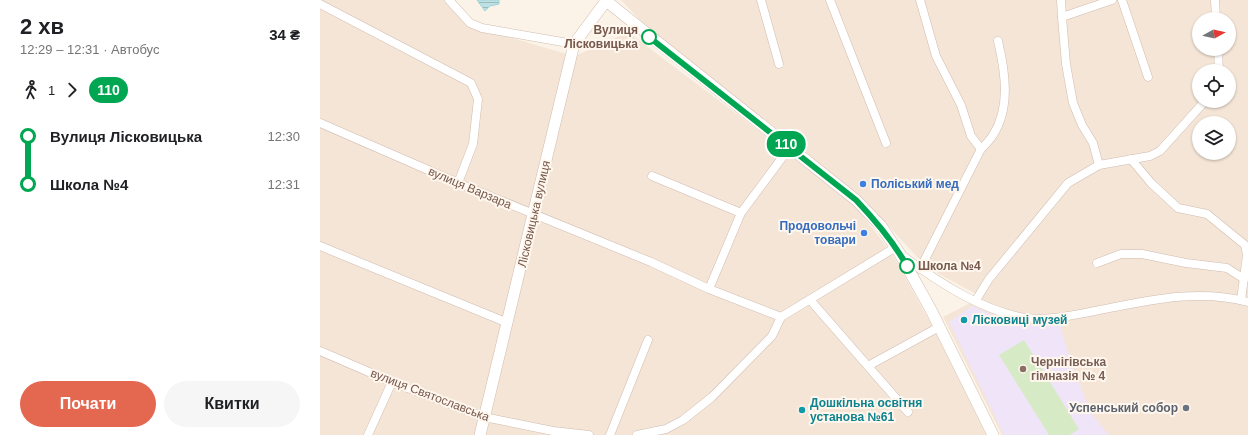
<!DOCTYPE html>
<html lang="uk">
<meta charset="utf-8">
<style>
body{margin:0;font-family:Arial,sans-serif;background:#f6f6f6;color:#202124;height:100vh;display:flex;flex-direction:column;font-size:15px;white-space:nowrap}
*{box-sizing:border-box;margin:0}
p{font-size:13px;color:#757577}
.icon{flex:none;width:22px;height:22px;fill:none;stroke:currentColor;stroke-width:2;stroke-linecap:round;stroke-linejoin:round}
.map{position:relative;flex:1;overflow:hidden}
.panel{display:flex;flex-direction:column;background:#fff;width:320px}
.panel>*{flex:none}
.badge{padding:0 8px;border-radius:13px;font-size:14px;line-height:26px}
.needle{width:26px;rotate:82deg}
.tools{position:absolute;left:872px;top:12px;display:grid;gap:8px}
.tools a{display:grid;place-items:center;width:44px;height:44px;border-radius:50%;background:#fff;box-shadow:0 1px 3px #0004;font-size:20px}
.map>.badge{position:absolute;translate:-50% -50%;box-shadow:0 0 0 2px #fff}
.legs{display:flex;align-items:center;gap:6px;height:44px;padding:0 20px;font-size:13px}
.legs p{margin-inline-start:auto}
.head{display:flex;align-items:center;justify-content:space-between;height:68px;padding:0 20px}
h1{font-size:22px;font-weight:800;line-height:30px}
.action{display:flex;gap:8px;margin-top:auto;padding:8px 20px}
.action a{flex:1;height:46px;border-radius:24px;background:#e4674f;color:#fff;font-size:16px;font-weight:800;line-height:46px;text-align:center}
.action a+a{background:#f6f6f6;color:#202124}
ul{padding:0 20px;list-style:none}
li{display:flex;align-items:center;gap:14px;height:48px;font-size:15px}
li i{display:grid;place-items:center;width:6px;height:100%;margin:0 5px;background:currentColor}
li i::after{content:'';width:10px;height:10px;margin:-5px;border:3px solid;border-radius:50%;background:#fff}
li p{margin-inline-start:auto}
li:first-child i{background:linear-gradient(#0000 50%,currentColor 0)}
li:last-child i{background:linear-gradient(currentColor 50%,#0000 0)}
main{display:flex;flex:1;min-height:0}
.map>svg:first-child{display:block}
</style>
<main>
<section class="panel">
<div class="head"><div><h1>2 хв</h1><p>12:29 – 12:31 · Автобус</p></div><b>34 ₴</b></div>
<div class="legs"><svg class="icon" aria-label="walk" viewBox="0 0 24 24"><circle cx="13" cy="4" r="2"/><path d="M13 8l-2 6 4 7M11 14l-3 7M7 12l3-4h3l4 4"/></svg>1<svg class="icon" aria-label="forward" viewBox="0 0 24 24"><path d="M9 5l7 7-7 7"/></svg><b class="badge" style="background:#00a651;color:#fff">110</b></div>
<ul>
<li><i style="color:#00a651"></i><b>Вулиця Лісковицька</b><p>12:30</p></li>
<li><i style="color:#00a651"></i><b>Школа №4</b><p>12:31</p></li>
</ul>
<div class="action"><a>Почати</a><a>Квитки</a></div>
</section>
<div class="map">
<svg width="928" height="435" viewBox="0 0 928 435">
<defs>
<pattern id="water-rules" width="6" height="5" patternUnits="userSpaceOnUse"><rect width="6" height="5" fill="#bce2e6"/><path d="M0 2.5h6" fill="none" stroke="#9dbabd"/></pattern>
</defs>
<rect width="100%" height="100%" fill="#fcf3e8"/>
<g fill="#f4e5d6" fill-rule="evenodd">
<path d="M0,0H125L148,25L250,55L158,435H0Z"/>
<path d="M301,0H928V435H682L623,317L662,297L619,274L597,257L541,196L418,103L320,20ZM879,19H909V49H879ZM879,71H909V101H879ZM879,123H909V153H879Z"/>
<path d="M304,34L312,35L482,163L536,208L561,239L575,259L612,326L666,435H166L253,57Z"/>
</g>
<path fill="#f0e4f9" d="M652,306L678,317L704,325L722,326L742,324V333L753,367L771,413L789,435H684L629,322Z"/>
<path fill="#d7eac6" d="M704,340L759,429L750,435H729L679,355Z"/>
<path fill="url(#water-rules)" stroke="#a2d3d8" d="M157,0H179V4L170,6L165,11Z"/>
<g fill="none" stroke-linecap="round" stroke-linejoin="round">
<defs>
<g id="minor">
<path d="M129,0L150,23L162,28L254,44"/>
<path d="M441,0L459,64"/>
<path d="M510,0L566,143"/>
<path d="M600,0L616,56L641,105L651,136L661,149"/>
<path d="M741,0L742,17"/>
<path d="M802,0L828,77"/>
<path d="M895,0L896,19"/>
<path d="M0,4L151,83L158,99L153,144L138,183"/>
<path d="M898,49L899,71"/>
<path d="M0,123L138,183L331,262L389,289L461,317"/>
<path d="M811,159L831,183L858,208L887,214L925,245L927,255L921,300"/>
<path d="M779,165L773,143L762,125L753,103L746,64L742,17L792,0"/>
<path d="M332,176L421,213"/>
<path d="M0,246L188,323"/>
<path d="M583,256C618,282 662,311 706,318C728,321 753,315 775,311C826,301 877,288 928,302"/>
<path d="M777,263L801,254H822L866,263L907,268L924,279"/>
<path d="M600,269L661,149C665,145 670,140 673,135C691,107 685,71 678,41"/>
<path d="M389,289L421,213L470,147"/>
<path d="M656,300L669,279L748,183L779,165L830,156L840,151L885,101"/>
<path d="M491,301L588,412"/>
<path d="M0,351L72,382L164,417L233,431L269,435"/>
<path d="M548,366L619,327"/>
<path d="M48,435L72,382"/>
<path d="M290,435L328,340"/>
<path d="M317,435L346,429L363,420L392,397L452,336L461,317L576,247"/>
</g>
<g id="secondary">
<path d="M285,0L536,200L561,226L580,254L611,310L673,435"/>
<path d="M160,435L254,44L286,1"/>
</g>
</defs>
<use href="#minor" stroke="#d0bcb0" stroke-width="9"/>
<use href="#secondary" stroke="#d3bcae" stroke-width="12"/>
<use href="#minor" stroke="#fff" stroke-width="8"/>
<use href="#secondary" stroke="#fff" stroke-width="11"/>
</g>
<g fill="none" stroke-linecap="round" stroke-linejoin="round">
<defs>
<path id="line-1" d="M329,37L536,200C556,221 573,241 587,266"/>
</defs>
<use href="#line-1" stroke="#fff" stroke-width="9"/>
<use href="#line-1" stroke="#00a651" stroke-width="6"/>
</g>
<g fill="#fff" stroke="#00a651" stroke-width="2">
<circle cx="329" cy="37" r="7"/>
<circle cx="587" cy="266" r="7"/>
</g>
<g fill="#3f7fe0" stroke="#fff7ee" stroke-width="1.5">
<circle cx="543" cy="184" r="4"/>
<circle cx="544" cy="233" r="4"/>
</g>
<g fill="#0f9aa8" stroke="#fff7ee" stroke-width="1.5">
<circle cx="644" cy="320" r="4"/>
<circle cx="482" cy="410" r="4"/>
</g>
<circle fill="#8d6e63" stroke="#fff7ee" stroke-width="1.5" cx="703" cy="369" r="4"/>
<circle fill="#6b7280" stroke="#fff7ee" stroke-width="1.5" cx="866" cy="408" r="4"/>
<g text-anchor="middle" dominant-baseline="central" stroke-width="4" stroke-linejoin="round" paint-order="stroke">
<g font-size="12" font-weight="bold" fill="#76584c" stroke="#fff7ee" text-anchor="end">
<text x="318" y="30">Вулиця<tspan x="318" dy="14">Лісковицька</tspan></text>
<text x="598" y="266" text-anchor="start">Школа №4</text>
</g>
<g font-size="12" font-weight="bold" fill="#366cbe" stroke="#fff7ee" text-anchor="start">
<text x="551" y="184">Поліський мед</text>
<text x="536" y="226" text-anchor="end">Продовольчі<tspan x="536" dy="14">товари</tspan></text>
</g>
<g font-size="12" fill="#76584c" stroke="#fff7ee">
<text transform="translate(150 188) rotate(23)">вулиця Варзара</text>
<text transform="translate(214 214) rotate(-77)">Лісковицька вулиця</text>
<text transform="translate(110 395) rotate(21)">вулиця Святославська</text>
</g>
<g font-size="12" font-weight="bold" fill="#0d838f" stroke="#fff7ee" text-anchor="start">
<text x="652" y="320">Лісковиці музей</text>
<text x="490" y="403">Дошкільна освітня<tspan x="490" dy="14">установа №61</tspan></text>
</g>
<g font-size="12" font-weight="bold" fill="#785e54" stroke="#fff7ee" text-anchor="start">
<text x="711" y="362">Чернігівська<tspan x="711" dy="14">гімназія № 4</tspan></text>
</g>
<g font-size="12" font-weight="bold" fill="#5b616d" stroke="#fff7ee" text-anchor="end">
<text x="858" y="408">Успенський собор</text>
</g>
</g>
</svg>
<div class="tools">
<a><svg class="needle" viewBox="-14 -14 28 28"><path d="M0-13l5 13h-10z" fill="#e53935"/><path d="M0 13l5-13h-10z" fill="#757577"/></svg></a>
<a><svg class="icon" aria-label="locate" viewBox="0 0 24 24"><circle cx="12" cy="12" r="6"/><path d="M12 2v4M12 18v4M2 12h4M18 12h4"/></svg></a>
<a><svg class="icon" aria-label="layers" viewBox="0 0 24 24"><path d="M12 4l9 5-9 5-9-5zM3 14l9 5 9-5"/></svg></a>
</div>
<b class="badge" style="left:466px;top:144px;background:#00a651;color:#fff">110</b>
</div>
</main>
